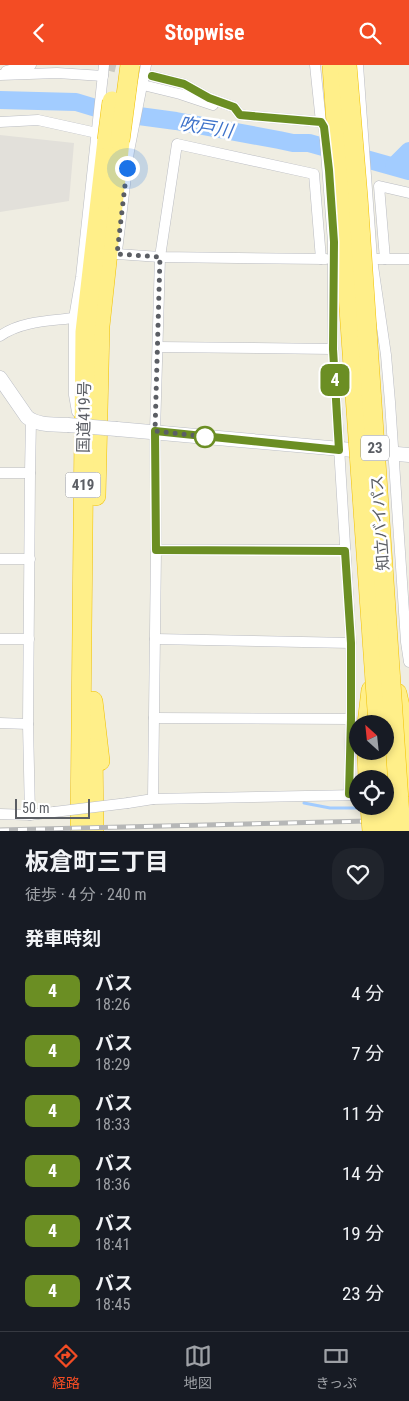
<!DOCTYPE html>
<html lang="ja">
<meta charset="utf-8">
<style>
body{margin:0;font-family:"Roboto Condensed","Noto Sans JP",sans-serif;background:#20242c;color:#f1f3f6;height:100vh;display:flex;flex-direction:column;font-size:19px;white-space:nowrap}
*{box-sizing:border-box;margin:0}
p{font-size:16px;color:#9ea1a6}
.icon{flex:none;width:28px;height:28px;fill:none;stroke:currentColor;stroke-width:2;stroke-linecap:round;stroke-linejoin:round}
.map{position:relative;height:766px;overflow:hidden}
.side{display:flex;flex-direction:column;background:#171b24;flex:1}
.side>*{flex:none}
.badge{padding:0 10px;border-radius:8px;font-size:18px;line-height:32px}
.needle{width:32px;rotate:333deg}
.tools{position:absolute;left:349px;top:650px;display:grid;gap:10px}
.tools a{display:grid;place-items:center;width:45px;height:45px;border-radius:50%;background:#171b24;box-shadow:0 2px 8px #0003;font-size:25px}
.scale{position:absolute;left:15px;bottom:12px;width:75px;box-sizing:border-box;padding-left:5px;border:2px solid #5b5e64;border-top:0;font-size:14px;line-height:18px;white-space:nowrap;color:#5b5e64;-webkit-text-stroke:4px #fff;paint-order:stroke}
.you{position:absolute;width:25px;height:25px;margin:-12px;border:4px solid #fff;border-radius:50%;background:#1a73e8;box-shadow:0 0 0 8px #1a73e833}
.map>.badge{position:absolute;translate:-50% -50%;box-shadow:0 0 0 2px #fff}
h2{padding:0 25px;font-size:19px;line-height:45px}
.round{display:grid;place-items:center;flex:none;width:52px;height:52px;border-radius:20px;background:#20242c}
.overview{display:flex;align-items:center;justify-content:space-between;height:85px;padding:0 25px}
h1{font-size:24px;font-weight:700;line-height:38px}
ul{padding:0;list-style:none}
li{display:flex;align-items:center;gap:15px;height:60px;padding:0 25px}
li div{flex:1}
li b{display:block;font-size:19px}
li em{font-style:normal}
li .badge{min-width:55px;font-weight:700;text-align:center}
header{display:flex;justify-content:space-between;align-items:center;height:65px;padding:0 25px;background:#f34c24;color:#fff;font-size:22px;font-weight:700}
.tabs{display:flex;justify-content:space-around;align-items:center;height:70px;border-top:1px solid #363941;background:#171b24;font-size:14px;color:#9ea1a6}
.tabs a{display:grid;justify-items:center;gap:2px}
.tabs .current{color:#f34c24}
.map>svg:first-child{display:block}
</style>
<header><svg class="icon" aria-label="back" viewBox="0 0 24 24"><path d="M15 5l-7 7 7 7"/></svg>Stopwise<svg class="icon" aria-label="search" viewBox="0 0 24 24"><circle cx="10" cy="10" r="6"/><path d="M15 15l6 6"/></svg></header>
<div class="map">
<svg width="409" height="766" viewBox="0 0 409 766">
<rect width="100%" height="100%" fill="#efede2"/>
<path fill="#e2e0da" d="M0,70L74,78L69,136L0,147Z"/>
<g fill="none" stroke-linecap="round" stroke-linejoin="round">
<path stroke="#a2ccff" stroke-width="3" d="M304,738L330,743H363"/>
<g stroke="#a2ccff" stroke-width="18">
<path d="M0,35L76,37L109,47L176,56L279,75L293,78H309L409,106"/>
<path d="M394,101L409,86"/>
</g>
<path stroke="#cac9c2" stroke-width="10" stroke-dasharray="10 5" stroke-linecap="butt" d="M106,0L131,6"/>
<defs>
<g id="street">
<path d="M315,0L321,57L324,62L333,177V284L351,578V654L349,729"/>
<path d="M358,0L372,194L386,290L390,337L406,577L409,597"/>
<path d="M6,6L31,0"/>
<path d="M0,10L57,8L103,11"/>
<path d="M152,11L184,19L209,33L234,42L240,50L321,57"/>
<path d="M143,20L180,29L213,40"/>
<path d="M0,57L38,55L97,68"/>
<path d="M117,186L129,86L146,0"/>
<path d="M117,189L160,192L326,194"/>
<path d="M365,194H409"/>
<path d="M385,194L379,121L409,128"/>
<path d="M0,271C21,256 49,256 74,253"/>
<path d="M158,282L333,284"/>
<path d="M77,347L74,330V253L81,212L104,0"/>
<path d="M0,408H30"/>
<path d="M156,485H345"/>
<path d="M0,494H30"/>
<path d="M0,574H29"/>
<path d="M155,574L351,578"/>
<path d="M154,653L351,654"/>
<path d="M0,658L28,659"/>
<path d="M153,734L156,485L155,367L160,192L177,79L314,109L321,194"/>
<path d="M128,738L153,734L358,730"/>
<path d="M0,749L30,750L54,747"/>
<path d="M30,750L28,659L30,408L31,355"/>
</g>
<g id="secondary">
<path d="M0,313L27,352C38,361 54,359 68,360"/>
<path d="M117,364L409,390"/>
</g>
<g id="highway">
<path d="M96,431L100,261L120,76"/>
<path d="M397,628L404,659L409,722"/>
<path d="M93,636L100,696"/>
<path d="M367,659L371,625"/>
<path d="M93,683L94,766"/>
<path d="M367,686L368,714"/>
<path d="M380,686L382,714"/>
<path d="M80,766L85,267L107,75"/>
</g>
</defs>
<use href="#street" stroke="#babcc2" stroke-width="11"/>
<use href="#secondary" stroke="#bbbec5" stroke-width="15"/>
<use href="#highway" stroke="#f1c100" stroke-width="20"/>
<use href="#street" stroke="#fff" stroke-width="10"/>
<use href="#secondary" stroke="#fff" stroke-width="14"/>
<use href="#highway" stroke="#ffef89" stroke-width="19"/>
<defs>
<path id="rail" d="M0,765L409,755"/>
</defs>
<use href="#rail" stroke="#b6b7b7" stroke-width="5"/>
<use href="#rail" stroke="#fff" stroke-width="3" stroke-dasharray="9" stroke-linecap="butt"/>
<defs>
<path id="street-bridge" d="M54,747L128,738"/>
<path id="secondary-bridge" d="M68,360L117,364"/>
<g id="highway-bridge">
<path d="M332,0L378,659"/>
<path d="M347,0L358,132L401,766"/>
<path d="M107,75L112,36"/>
<path d="M120,76L130,0"/>
<path d="M370,741L372,766"/>
<path d="M383,741L385,766"/>
</g>
</defs>
<use href="#street-bridge" stroke="#babcc2" stroke-width="11" stroke-linecap="butt"/>
<use href="#secondary-bridge" stroke="#bbbec5" stroke-width="15" stroke-linecap="butt"/>
<use href="#highway-bridge" stroke="#f1c100" stroke-width="20" stroke-linecap="butt"/>
<use href="#street-bridge" stroke="#fff" stroke-width="10"/>
<use href="#secondary-bridge" stroke="#fff" stroke-width="14"/>
<use href="#highway-bridge" stroke="#ffef89" stroke-width="19"/>
</g>
<g fill="none" stroke-linecap="round" stroke-linejoin="round">
<defs>
<path id="line" d="M152,11L184,19L209,33L234,42L240,50L321,57L324,62L329,105L334,177L333,284L339,385L155,366L156,485L345,486L351,578V654L349,729L358,730"/>
</defs>
<use href="#line" stroke="#fff" stroke-width="11"/>
<use href="#line" stroke="#6b8e23" stroke-width="8"/>
<path stroke="#5b5e64" stroke-width="5" stroke-dasharray="0 9" d="M127,103L117,189L160,192L155,366L210,372H205"/>
</g>
<circle fill="#fff" stroke="#6b8e23" stroke-width="2.5" cx="205" cy="372" r="10"/>
<g text-anchor="middle" dominant-baseline="central" stroke-width="5" stroke-linejoin="round" paint-order="stroke">
<g fill="#fff" stroke="#8c8e92" stroke-width="1">
<rect x="361" y="370.5" width="28" height="25" rx="4"/>
<rect x="65.5" y="407.5" width="35" height="25" rx="4"/>
</g>
<g font-size="15" font-weight="bold" fill="#5b5e64">
<text x="375" y="383">23</text>
<text x="83" y="420">419</text>
</g>
<g font-size="16" fill="#5b5e64" stroke="#fff">
<text transform="translate(84 352) rotate(-89)">国道419号</text>
<text transform="translate(380 458) rotate(-94)">知立バイパス</text>
</g>
<g font-size="18" font-style="italic" fill="#3d72ca" stroke="#fff">
<text transform="translate(206 62) rotate(9)">吹戸川</text>
</g>
</g>
</svg>
<div class="tools">
<a><svg class="needle" viewBox="-14 -14 28 28"><path d="M0-13l5 13h-10z" fill="#e53935"/><path d="M0 13l5-13h-10z" fill="#9ea1a6"/></svg></a>
<a><svg class="icon" aria-label="locate" viewBox="0 0 24 24"><circle cx="12" cy="12" r="6"/><path d="M12 2v4M12 18v4M2 12h4M18 12h4"/></svg></a>
</div>
<div class="scale">50 m</div>
<div class="you" style="left:127px;top:103px"></div>
<b class="badge" style="left:335px;top:315px;background:#6b8e23;color:#fff">4</b>
</div>
<section class="side">
<div class="overview"><div><h1>板倉町三丁目</h1><p>徒歩 · 4 分 · 240 m</p></div><a class="round"><svg class="icon" aria-label="heart" viewBox="0 0 24 24"><path d="M12 20l-8-8c-3-5 5-10 8-4 3-6 11-1 8 4z"/></svg></a></div>
<h2>発車時刻</h2>
<ul>
<li><span class="badge" style="background:#6b8e23;color:#fff">4</span><div><b>バス</b><p>18:26</p></div><em>4 分</em></li>
<li><span class="badge" style="background:#6b8e23;color:#fff">4</span><div><b>バス</b><p>18:29</p></div><em>7 分</em></li>
<li><span class="badge" style="background:#6b8e23;color:#fff">4</span><div><b>バス</b><p>18:33</p></div><em>11 分</em></li>
<li><span class="badge" style="background:#6b8e23;color:#fff">4</span><div><b>バス</b><p>18:36</p></div><em>14 分</em></li>
<li><span class="badge" style="background:#6b8e23;color:#fff">4</span><div><b>バス</b><p>18:41</p></div><em>19 分</em></li>
<li><span class="badge" style="background:#6b8e23;color:#fff">4</span><div><b>バス</b><p>18:45</p></div><em>23 分</em></li>
</ul>
</section>
<nav class="tabs">
<a class="current"><svg class="icon" aria-label="directions" viewBox="0 0 24 24"><path d="M12 3l9 9-9 9-9-9zM9 14v-3h6M13 9l2 2-2 2"/></svg>経路</a>
<a><svg class="icon" aria-label="map" viewBox="0 0 24 24"><path d="M3 6l6-2 6 2 6-2v14l-6 2-6-2-6 2zM9 4v14M15 6v14"/></svg>地図</a>
<a><svg class="icon" aria-label="tickets" viewBox="0 0 24 24"><path d="M3 7h18v10H3zM15 7v10"/></svg>きっぷ</a>
</nav>
